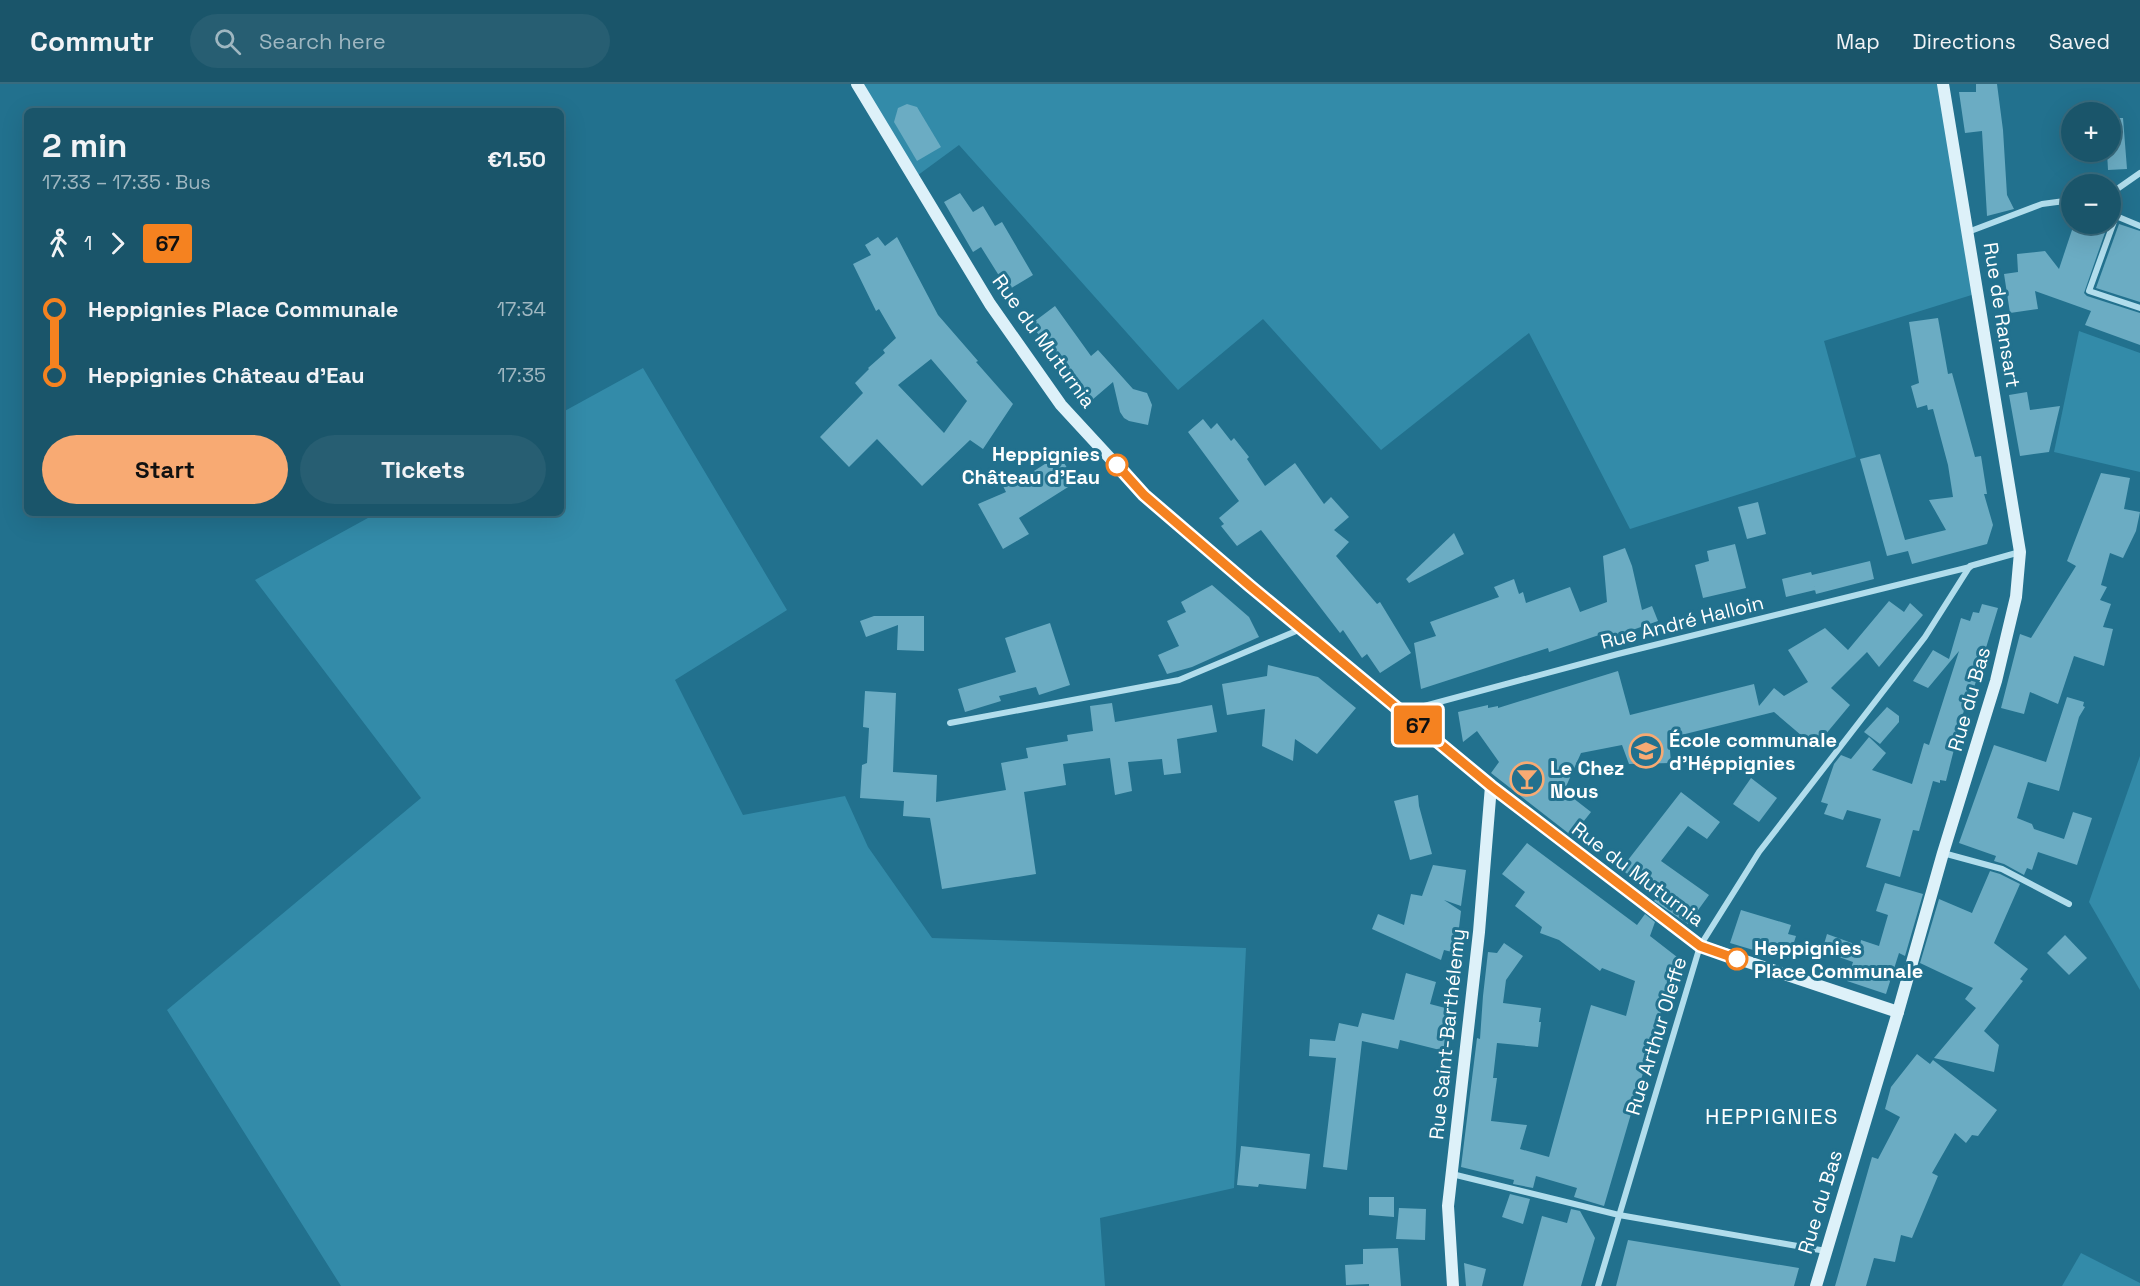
<!DOCTYPE html>
<meta charset="utf-8">
<style>
body{margin:0;font-family:"Space Grotesk",sans-serif;background:#275e72;color:#f1f3f6;height:100vh;display:flex;flex-direction:column;font-size:22px;white-space:nowrap}
*{box-sizing:border-box;margin:0}
p{font-size:20px;color:#9fb7c1}
.icon{flex:none;width:33px;height:33px;fill:none;stroke:currentColor;stroke-width:2;stroke-linecap:round;stroke-linejoin:round}
.map{position:relative;flex:1;overflow:hidden}
.panel{position:absolute;left:24px;top:24px;width:540px;height:408px;display:flex;flex-direction:column;background:#1a556a;border-radius:9px;box-shadow:0 6px 24px #0002,0 0 0 2px #386b7e}
.panel>*{flex:none}
.badge{padding:0 12px;border-radius:4px;font-size:21px;line-height:39px}
.tools{position:absolute;left:2061px;top:18px;display:grid;gap:12px}
.tools a{display:grid;place-items:center;width:60px;height:60px;border-radius:50%;background:#1a556a;box-shadow:0 6px 24px #0002,0 0 0 2px #386b7e;font-size:30px}
.map>.badge{position:absolute;translate:-50% -50%;box-shadow:0 0 0 3px #fff}
.legs{display:flex;align-items:center;gap:9px;height:66px;padding:0 18px;font-size:20px}
.legs p{margin-inline-start:auto}
.overview{display:flex;align-items:center;justify-content:space-between;height:102px;padding:0 18px}
h1{font-size:33px;font-weight:600;line-height:45px}
.action{display:flex;gap:12px;margin-top:auto;padding:12px 18px}
.action a{flex:1;height:69px;border-radius:36px;background:#f8aa73;color:#111;font-size:24px;font-weight:600;line-height:69px;text-align:center}
.action a+a{background:#275e72;color:#f1f3f6}
ul{padding:0 18px;list-style:none}
li{display:flex;align-items:center;gap:21px;height:66px;font-size:22px}
li i{display:grid;place-items:center;width:9px;height:100%;margin:0 8px;background:currentColor}
li i::after{content:'';width:15px;height:15px;margin:-8px;border:4px solid;border-radius:50%;background:#1a556a}
li p{margin-inline-start:auto}
li:first-child i{background:linear-gradient(#0000 50%,currentColor 0)}
li:last-child i{background:linear-gradient(currentColor 50%,#0000 0)}
header{display:flex;align-items:center;gap:36px;box-sizing:border-box;height:84px;padding:0 30px;background:#1a556a;border-bottom:2px solid #386b7e}
header strong{font-size:28px}
nav{display:flex;gap:33px;margin-inline-start:auto;font-size:21px}
.search{width:420px;height:54px;background:#275e72;display:flex;align-items:center;gap:15px;box-sizing:border-box;padding:0 21px;border-radius:33px;color:#9fb7c1;font-size:22px}
.map>svg:first-child{display:block}
</style>
<header>
<strong>Commutr</strong>
<div class="search"><svg class="icon" aria-label="search" viewBox="0 0 24 24"><circle cx="10" cy="10" r="6"/><path d="M15 15l6 6"/></svg>Search here</div>
<nav><a>Map</a><a>Directions</a><a>Saved</a></nav>
</header>
<div class="map">
<svg width="2140" height="1202" viewBox="0 0 2140 1202">
<rect width="100%" height="100%" fill="#22718e"/>
<g fill="#338ba9">
<path d="M857,0H1943L1978,209L1824,257L1856,373L1630,445L1529,249L1381,366L1263,235L1178,306L959,61L914,94Z"/>
<path d="M2079,247L2140,269V388L2054,368Z"/>
<path d="M643,284L787,526L675,596L743,731L845,712L868,763L932,854L1246,864L1234,1104L1100,1134L1105,1202H341L167,926L421,714L255,496L377,429H561V329Z"/>
<path d="M2140,672V906L2089,818Z"/>
<path d="M2081,1169L2140,1199V1202H2062Z"/>
</g>
<g fill="#6bacc3" fill-rule="evenodd">
<path d="M1976,0H1997L2003,46L2007,111L2014,125L1987,132L1982,47L1965,49L1959,8H1976Z"/>
<path d="M907,20L917,23L941,63L917,77L894,38L898,24Z"/>
<path d="M2110,34H2123L2127,85L2108,86L2107,68H2110Z"/>
<path d="M960,109L973,128L983,122L995,142L1002,138L1033,191L1008,206L981,163L973,168L944,118Z"/>
<path d="M2074,140H2108L2084,209L2087,212L2140,229V261L2085,241L2091,227L2035,207L2038,225L2010,229L2004,190L2018,188L2017,170L2045,167L2059,185Z"/>
<path d="M2119,140L2140,147V218L2096,204Z"/>
<path d="M878,153L885,162L897,153L938,231L978,277L976,278L1013,320L983,365L970,356L922,402L877,355L849,383L820,353L863,309L855,299L869,285L868,284L885,269L883,266L896,254L879,225L876,227L853,180L871,171L865,161ZM931,275L967,317L944,349L898,301Z"/>
<path d="M1055,222L1091,272L1098,266L1133,305L1147,309L1152,321L1148,341L1129,337L1124,334L1120,328L1113,298L1092,316L1057,276L1031,240Z"/>
<path d="M1938,234L1948,290L1952,289L1975,373L1981,372L1987,410H1984L1993,441L1987,460L1912,480L1908,467L1887,472L1860,375L1880,370L1905,456L1946,446L1929,416L1953,413L1948,381L1933,325L1928,326L1927,321L1917,324L1911,302L1919,299L1909,238Z"/>
<path d="M2027,308L2030,326L2060,322L2049,368L2020,372L2009,311Z"/>
<path d="M1203,335L1211,345L1217,339L1231,357L1234,354L1249,373L1247,375L1265,402L1295,379L1324,420L1331,413L1349,433L1334,446L1349,458L1336,472L1377,520L1380,518L1411,569L1380,589L1367,570L1362,574L1343,546L1340,549L1261,446L1237,462L1221,442L1224,440L1219,434L1239,417L1188,348Z"/>
<path d="M1059,371L1076,398L1019,434L1029,450L1003,465L978,420L1006,408L1003,402L1020,389L1023,394Z"/>
<path d="M2101,389L2130,394L2124,425L2140,428L2136,447L2123,474L2110,469L2101,501L2107,503L2100,516L2111,520L2103,543L2113,545L2104,582L2074,572L2058,620L2030,608L2024,630L2001,624L2020,550L2031,554L2076,482L2067,477Z"/>
<path d="M1758,418L1766,450L1747,455L1738,423Z"/>
<path d="M1454,449L1464,470L1409,499L1406,495Z"/>
<path d="M1735,460L1746,504L1703,514L1695,481L1709,477L1707,467Z"/>
<path d="M1625,464L1632,482L1642,526L1652,522L1658,537L1604,556L1602,550L1549,568L1548,564L1421,605L1414,559L1436,552L1430,538L1499,513L1494,503L1514,495L1519,510L1523,508L1526,519L1570,503L1580,528L1607,518L1603,472Z"/>
<path d="M1870,477L1874,495L1816,510L1813,498L1815,506L1786,513L1782,495L1811,488L1812,491Z"/>
<path d="M1212,501L1249,533L1259,553L1192,583L1167,590L1158,571L1179,562L1167,537L1186,528L1181,518Z"/>
<path d="M1889,517L1904,528L1910,519L1923,531L1879,583L1867,568L1831,604L1850,621L1815,663L1774,628L1669,654L1671,679L1629,680L1622,661L1581,669L1564,707L1591,728L1572,752L1491,689L1499,678L1477,647L1463,658L1458,628L1488,621V624L1498,622V624L1618,587L1630,631L1754,600L1759,622L1774,604L1784,612L1808,598L1788,566L1825,544L1848,566Z"/>
<path d="M1982,520L1998,524L1967,627L1964,626L1946,697L1940,696V699L1933,697L1919,747L1913,746L1900,793L1866,783L1881,735L1847,726L1843,736L1824,730L1828,720L1821,718L1834,680L1841,671L1851,675L1869,653L1886,669L1872,686L1912,700L1924,659L1929,661L1959,567L1928,604L1913,597L1933,566L1949,575L1961,534L1970,537L1973,528L1979,529Z"/>
<path d="M874,532H924V567L897,566L898,541L866,553L860,537Z"/>
<path d="M1050,539L1070,601L1039,611L1036,603L999,612L1001,617L965,628L958,605L1016,588L1005,554Z"/>
<path d="M1268,581L1318,593L1356,624L1317,670L1295,655L1293,677L1262,662L1265,625L1227,631L1222,600L1267,592Z"/>
<path d="M865,607L896,609L893,688L937,691L936,718L1006,706L1001,679L1028,674L1026,664L1068,657L1067,651L1093,647L1090,622L1112,619L1115,638L1212,621L1217,648L1177,655L1181,689L1164,691L1162,675L1128,678L1132,707L1115,711L1110,674L1063,680L1066,701L1024,708L1036,790L942,805L930,734L903,732L904,717L860,714L862,681L867,679L869,644L863,643Z"/>
<path d="M2067,613L2084,618L2083,622L2085,623L2079,633L2059,707L2028,698L2017,734L2032,740L2034,745L2064,755L2073,728L2092,734L2077,781L2038,768L2032,786L2027,784L2024,791L2004,780L1994,777L1996,772L1959,759L1994,661L2046,678Z"/>
<path d="M1887,623L1899,632V638L1880,660L1864,648Z"/>
<path d="M1751,694L1777,714L1759,738L1733,720Z"/>
<path d="M1681,708L1720,738L1707,755L1688,742L1661,777L1709,811L1688,840L1654,817L1657,813L1621,785Z"/>
<path d="M1418,711L1419,722L1432,770L1410,776L1394,717Z"/>
<path d="M1527,759L1637,841L1645,830L1655,838L1650,852L1677,873L1604,1122L1574,1113L1577,1104L1536,1092L1533,1104L1513,1100L1514,1096L1461,1083L1477,954L1480,955L1483,912L1488,868L1497,869L1504,859L1523,872L1506,896L1503,919L1541,924L1539,938H1541L1538,963L1497,959L1493,994H1497L1491,1037L1527,1041L1520,1065L1549,1073L1591,921L1626,932L1635,897L1602,884L1600,887L1559,856L1540,849L1542,843L1515,822L1525,808L1502,790Z"/>
<path d="M1433,781L1466,786L1461,822L1444,816L1461,827L1456,869L1444,866L1441,876L1372,845L1378,830L1404,841L1411,810L1422,812Z"/>
<path d="M1990,787L2000,790L2020,800L1994,859L2028,885L2020,895L2023,897L1984,947L1999,961L1994,988L1934,974L1976,924L1965,915L1973,904L1920,879L1939,815L1972,829Z"/>
<path d="M1885,799L1923,810L1905,872L1899,869L1886,910L1847,897L1853,878L1822,867L1827,850L1860,862L1861,856L1879,862L1888,831L1876,827Z"/>
<path d="M1741,826L1791,841L1788,850L1796,852L1789,874L1781,871L1780,874L1730,859Z"/>
<path d="M2065,851L2087,874L2069,891L2047,869Z"/>
<path d="M1406,889L1436,898L1430,920L1449,925L1444,967L1400,956L1398,965L1362,957L1347,1086L1323,1083L1336,974L1309,972L1310,955L1335,957L1339,939L1358,943L1362,929L1394,936Z"/>
<path d="M1917,970L1930,980L1933,976L1997,1026L1978,1052L1972,1051L1966,1059L1955,1049L1932,1089L1938,1092L1912,1154L1901,1151L1895,1178L1874,1174L1866,1202H1835L1872,1073L1878,1075L1900,1033L1885,1025L1891,1003Z"/>
<path d="M1241,1062L1310,1070L1306,1105L1259,1100L1258,1103L1237,1101Z"/>
<path d="M1510,1110L1530,1115L1523,1140L1502,1133Z"/>
<path d="M1369,1113H1394V1133L1369,1131Z"/>
<path d="M1399,1124L1426,1125L1425,1156L1396,1155Z"/>
<path d="M1571,1125L1580,1127L1595,1154L1581,1202H1523L1542,1132L1567,1139Z"/>
<path d="M1628,1156L1695,1167L1799,1184L1794,1202H1616Z"/>
<path d="M1398,1164L1401,1202H1369V1200L1346,1201L1345,1181L1363,1180V1165Z"/>
<path d="M1464,1179L1486,1185L1482,1202H1466Z"/>
</g>
<g fill="none" stroke-linecap="round" stroke-linejoin="round">
<g stroke="#b1ddec" stroke-width="6">
<path d="M2110,110L2140,89"/>
<path d="M2110,113L2116,132L2089,207L2140,224"/>
<path d="M2116,132L2140,142"/>
<path d="M1968,148L2042,120L2072,116"/>
<path d="M1402,628L1618,570L1970,483"/>
<path d="M950,639L1179,596L1301,545"/>
<path d="M1943,769L2002,785L2069,820"/>
<path d="M1452,1090L1619,1131L1826,1167"/>
<path d="M1598,1202L1700,862L1759,768L1925,553L1970,482L2020,468"/>
</g>
<g stroke="#ddf1f9" stroke-width="12">
<path d="M857,0L990,220L1061,321L1144,411L1250,502L1491,702L1700,862L1898,928"/>
<path d="M1453,1202L1448,1122L1479,848L1491,702"/>
<path d="M1816,1202L1898,928L1943,769L1996,597L2016,513L2020,468L1943,0"/>
</g>
</g>
<g fill="none" stroke-linecap="round" stroke-linejoin="round">
<defs>
<path id="line-1" d="M1117,381L1144,411L1250,502L1491,702L1700,862L1737,875"/>
</defs>
<use href="#line-1" stroke="#fff" stroke-width="14"/>
<use href="#line-1" stroke="#f58220" stroke-width="9"/>
</g>
<defs>
<symbol id="school-ring" viewBox="-11 -11 22 22"><circle r="9.5" fill="#22718e" stroke="#f8aa73" stroke-width="1.5"/><path d="M0-5L7-2L0 1L-7-2ZM-4 1L0 2.5L4 1V4Q0 6-4 4Z" fill="#f8aa73"/></symbol>
<symbol id="bar-ring" viewBox="-11 -11 22 22"><circle r="9.5" fill="#22718e" stroke="#f8aa73" stroke-width="1.5"/><path d="M-6-5H6L.8 .8V4.5H3.5V6h-7V4.5H-.8V.8Z" fill="#f8aa73"/></symbol>
</defs>
<g fill-rule="evenodd">
<use href="#school-ring" x="1627" y="648" width="38" height="38"/>
<use href="#bar-ring" x="1508" y="676" width="38" height="38"/>
</g>
<g fill="#fff" stroke="#f58220" stroke-width="3">
<circle cx="1117" cy="381" r="10"/>
<circle cx="1737" cy="875" r="10"/>
</g>
<g text-anchor="middle" dominant-baseline="central" stroke-width="6" stroke-linejoin="round" paint-order="stroke">
<g font-size="20" fill="#fff" stroke="#22718e">
<text transform="translate(2002 231) rotate(81)">Rue de Ransart</text>
<text transform="translate(1044 257) rotate(54)">Rue du Muturnia</text>
<text transform="translate(1682 538) rotate(-14)">Rue André Halloin</text>
<text transform="translate(1969 615) rotate(-74)">Rue du Bas</text>
<text transform="translate(1638 790) rotate(37)">Rue du Muturnia</text>
<text transform="translate(1447 950) rotate(-84)">Rue Saint-Barthélemy</text>
<text transform="translate(1656 952) rotate(-73)">Rue Arthur Oleffe</text>
<text transform="translate(1820 1118) rotate(-73)">Rue du Bas</text>
</g>
<g font-size="20" font-weight="bold" fill="#fff" stroke="#22718e" text-anchor="end">
<text x="1100" y="370">Heppignies<tspan x="1100" dy="23">Château d'Eau</tspan></text>
<text x="1754" y="864" text-anchor="start">Heppignies<tspan x="1754" dy="23">Place Communale</tspan></text>
</g>
<g font-size="20" font-weight="bold" fill="#fff" stroke="#22718e" text-anchor="start">
<text x="1669" y="656">École communale<tspan x="1669" dy="23">d'Héppignies</tspan></text>
<text x="1550" y="684">Le Chez<tspan x="1550" dy="23">Nous</tspan></text>
</g>
<g font-size="22" letter-spacing="1.5" fill="#fff" stroke="#22718e">
<text x="1772" y="1032">HEPPIGNIES</text>
</g>
</g>
</svg>
<div class="tools">
<a>+</a>
<a>−</a>
</div>
<b class="badge" style="left:1418px;top:641px;background:#f58220;color:#111">67</b>
<section class="panel">
<div class="overview"><div><h1>2 min</h1><p>17:33 – 17:35 · Bus</p></div><b>€1.50</b></div>
<div class="legs"><svg class="icon" aria-label="walk" viewBox="0 0 24 24"><circle cx="13" cy="4" r="2"/><path d="M13 8l-2 6 4 7M11 14l-3 7M7 12l3-4h3l4 4"/></svg>1<svg class="icon" aria-label="forward" viewBox="0 0 24 24"><path d="M9 5l7 7-7 7"/></svg><b class="badge" style="background:#f58220;color:#111">67</b></div>
<ul>
<li><i style="color:#f58220"></i><b>Heppignies Place Communale</b><p>17:34</p></li>
<li><i style="color:#f58220"></i><b>Heppignies Château d'Eau</b><p>17:35</p></li>
</ul>
<div class="action"><a>Start</a><a>Tickets</a></div>
</section>
</div>
